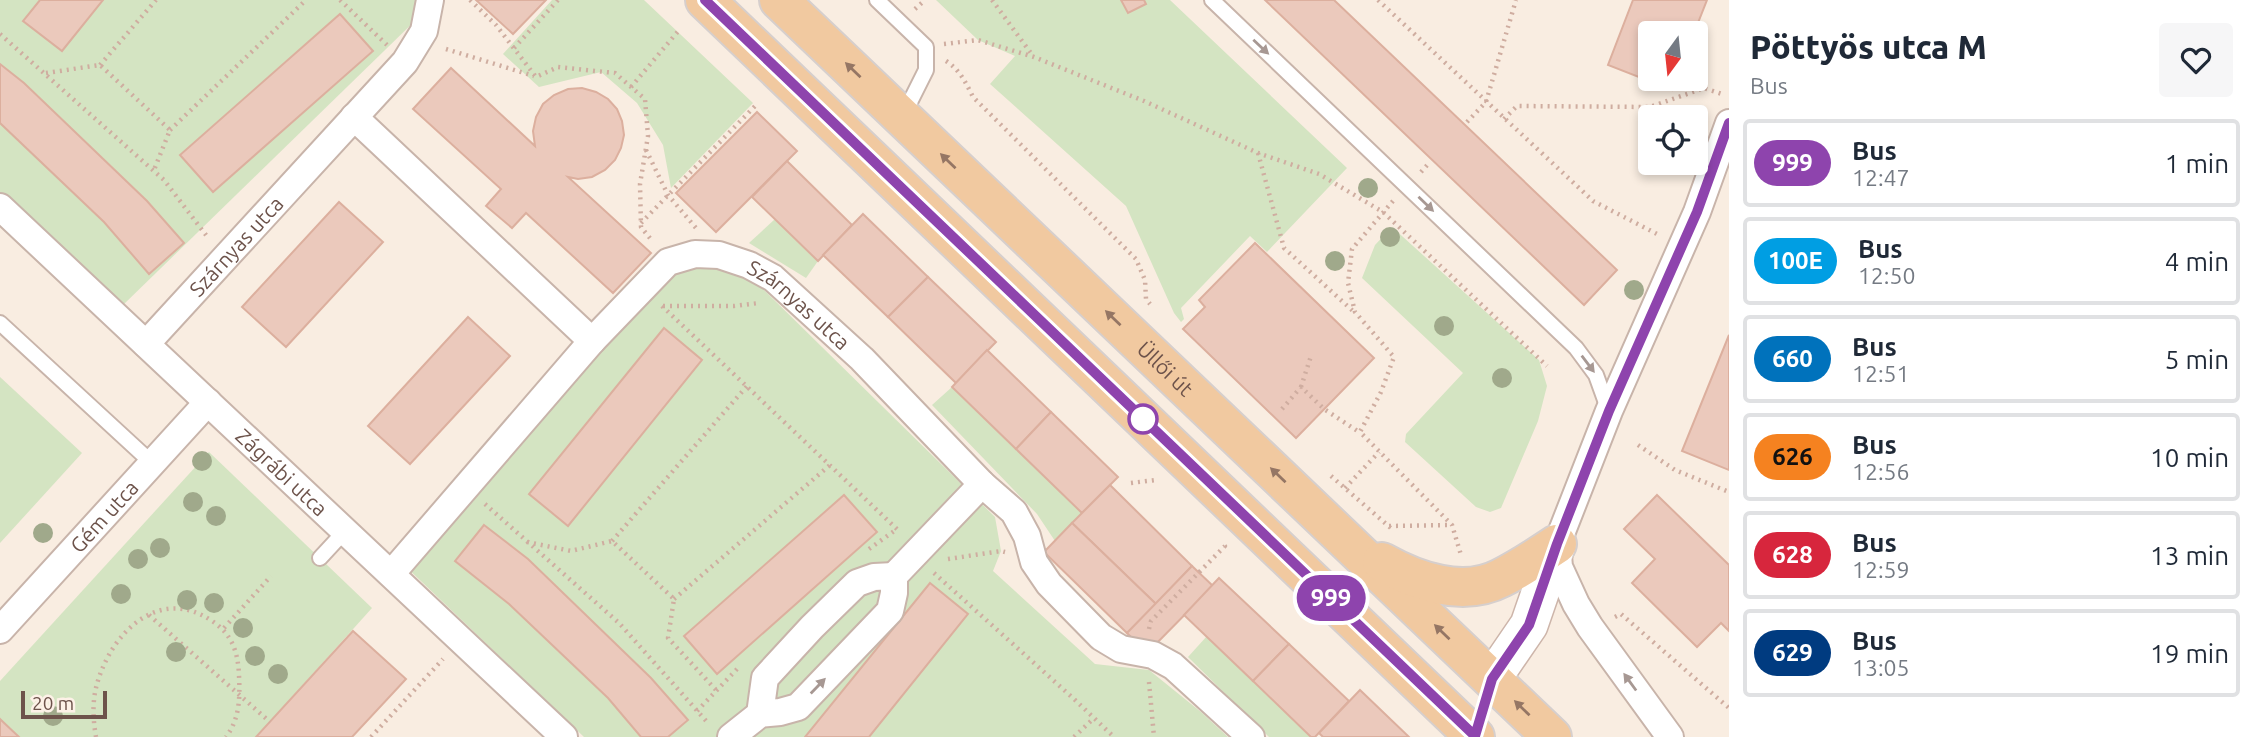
<!DOCTYPE html>
<meta charset="utf-8">
<style>
body{margin:0;font-family:Ubuntu,sans-serif;background:#f6f6f7;color:#1f2937;height:100vh;display:flex;flex-direction:column;font-size:26px;white-space:nowrap}
*{box-sizing:border-box;margin:0}
p{font-size:23px;color:#747a83}
.icon{flex:none;width:38px;height:38px;fill:none;stroke:currentColor;stroke-width:2;stroke-linecap:round;stroke-linejoin:round}
.map{position:relative;flex:1;overflow:hidden}
.details{display:flex;flex-direction:column;background:#fff;width:525px}
.details>*{flex:none}
.badge{padding:0 14px;border-radius:23px;font-size:24px;line-height:46px}
.needle{width:46px;rotate:195deg}
.buttons{position:absolute;left:1638px;top:21px;display:grid;gap:14px}
.buttons a{display:grid;place-items:center;width:70px;height:70px;border-radius:7px;background:#fff;box-shadow:0 4px 10px #0003;font-size:35px}
.scale{position:absolute;left:21px;bottom:18px;width:86px;box-sizing:border-box;padding-left:7px;border:4px solid #6d534b;border-top:0;font-size:19px;line-height:24px;white-space:nowrap;color:#6d534b;-webkit-text-stroke:5px #fdf1e7;paint-order:stroke}
.map>.badge{position:absolute;translate:-50% -50%;box-shadow:0 0 0 4px #fff}
.round{display:grid;place-items:center;flex:none;width:74px;height:74px;border-radius:7px;background:#f6f6f7}
.overview{display:flex;align-items:center;justify-content:space-between;height:119px;padding:0 21px}
h1{font-size:33px;font-weight:800;line-height:52px}
ul{padding:0;list-style:none}
li{display:flex;align-items:center;gap:21px;height:88px;margin:0 14px 10px;padding:0 7px;border:4px solid #e0e1e3;border-radius:7px}
li div{flex:1}
li b{display:block;font-size:26px}
li em{font-style:normal}
li .badge{min-width:77px;font-weight:700;text-align:center}
main{display:flex;flex:1;min-height:0}
.map>svg:first-child{display:block}
</style>
<main>
<div class="map">
<svg width="1729" height="737" viewBox="0 0 1729 737">
<rect width="100%" height="100%" fill="#f9ede1"/>
<g fill="#d4e4c2">
<path d="M0,0H419L422,14L122,306L0,192Z"/>
<path d="M552,0H644L753,103L671,188L663,145L637,103L601,72L539,87L503,54Z"/>
<path d="M936,0H1170L1347,168L1267,252L1250,236L1181,308L1184,319L1181,322L1174,313L1126,206L990,84L1015,56L978,40Z"/>
<path d="M775,219L818,261L806,278L749,243Z"/>
<path d="M1392,227L1539,360L1547,386L1538,421L1501,508L1490,512L1476,507L1405,442L1406,434L1463,373L1362,278L1375,245Z"/>
<path d="M695,254L773,278L764,290L995,517L1001,551L993,571L1095,664L1149,670L1201,712L1228,737H584L401,562L497,468L652,296Z"/>
<path d="M0,377L82,453L0,543Z"/>
<path d="M952,387L1082,513L1055,541L1037,514L932,405Z"/>
<path d="M209,452L372,608L256,737H19L0,719V681Z"/>
<path d="M1207,636L1311,737H1269L1188,657Z"/>
</g>
<g fill="#ebc9bc" stroke="#dcaf9e" stroke-width="2">
<path d="M40,0H103L62,51L23,21Z"/>
<path d="M476,0H546L513,34Z"/>
<path d="M1121,0H1144L1146,4L1128,13Z"/>
<path d="M1265,0H1334L1617,270L1584,305Z"/>
<path d="M1633,0H1707L1694,33H1650V79H1676L1672,90L1608,65Z"/>
<path d="M340,14L373,51L213,192L180,155Z"/>
<path d="M0,64L24,83L147,201L184,243L149,274L104,222L0,123Z"/>
<path d="M451,68L535,146L533,131L536,117L543,104L554,95L568,89L582,88L596,92L608,99L617,109L622,121L624,135L621,148L615,160L605,170L592,177L578,179L568,177L651,253L613,293L526,213L512,228L486,206L501,189L413,109Z"/>
<path d="M757,112L797,151L716,232L676,193Z"/>
<path d="M787,161L852,225L818,261L752,197Z"/>
<path d="M339,202L383,242L286,347L242,307Z"/>
<path d="M863,214L928,277L888,317L823,255Z"/>
<path d="M1255,243L1374,358L1296,438L1183,329L1205,307L1199,300Z"/>
<path d="M928,277L996,342L956,383L888,317Z"/>
<path d="M468,317L510,356L410,464L368,426Z"/>
<path d="M664,328L702,360L568,526L529,494Z"/>
<path d="M1729,335V470L1682,451Z"/>
<path d="M987,350L1051,412L1016,449L952,387Z"/>
<path d="M1051,412L1118,477L1082,513L1016,449Z"/>
<path d="M1110,485L1192,566L1156,604L1072,523Z"/>
<path d="M844,495L877,532L717,674L684,636Z"/>
<path d="M1657,495L1729,565V631L1721,623L1697,647L1632,583L1655,559L1624,529Z"/>
<path d="M1072,523L1156,604L1127,633L1044,552Z"/>
<path d="M484,525L528,559L651,678L688,720L668,737H641L608,698L509,604L455,561Z"/>
<path d="M1192,566L1213,586L1147,653L1127,633Z"/>
<path d="M1219,578L1289,644L1253,681L1184,615Z"/>
<path d="M930,583L968,614L869,737H805Z"/>
<path d="M353,631L406,679L352,737H256Z"/>
<path d="M1289,644L1349,701L1315,737H1311L1253,681Z"/>
<path d="M1360,690L1409,737H1323L1319,733Z"/>
<path d="M0,719L19,737H0Z"/>
</g>
<g fill="none" stroke-linecap="round" stroke-linejoin="round">
<defs>
<g id="lane">
<path d="M877,0L926,47V70L903,116"/>
<path d="M1212,0L1576,348L1596,375L1609,411"/>
<path d="M0,323L152,463"/>
<path d="M320,558L345,531"/>
</g>
<g id="street">
<path d="M354,117L592,341"/>
<path id="s1" d="M0,207L564,737"/>
<path id="s2" d="M146,344L405,62L424,31L430,0"/>
<path id="s3" d="M391,574L592,341L668,262L695,254L719,255L749,265L773,278L862,359L982,484L1014,512L1027,536L1034,562L1049,584L1101,637L1121,649L1153,655L1173,666L1251,737"/>
<path d="M894,576L982,484"/>
<path id="s4" d="M0,630L208,402"/>
<path d="M731,737L760,714L780,712L798,707L890,611L894,593V576L874,577L857,583L812,627L765,678L760,714"/>
<path d="M1670,737L1590,627L1576,604L1559,567L1557,544L1609,411L1697,212L1729,123"/>
</g>
<path id="secondary" d="M1492,679L1529,625L1557,544"/>
<g id="primary">
<path d="M705,0L1475,737"/>
<path id="s5" d="M779,0L1552,737"/>
<path d="M1382,562C1416,581 1463,598 1501,578C1521,568 1539,556 1557,544"/>
</g>
</defs>
<use href="#lane" stroke="#c8b4aa" stroke-width="18"/>
<use href="#street" stroke="#c8b4aa" stroke-width="30"/>
<use href="#secondary" stroke="#cdb5aa" stroke-width="40"/>
<use href="#primary" stroke="#d6cfcd" stroke-width="42"/>
<g stroke="#cfada0" stroke-width="4.5" stroke-dasharray="2 5" stroke-linecap="butt">
<path d="M340,0L387,45"/>
<path d="M470,0L496,25L536,77L558,67L615,73L645,99L648,136L640,184L641,227L653,242"/>
<path d="M992,0L1033,56"/>
<path d="M1378,0L1593,201L1659,235"/>
<path d="M915,9L925,0"/>
<path d="M0,34L164,180L209,239"/>
<path d="M944,44L978,40L1034,57L1144,101L1258,153L1319,174L1383,212L1547,366"/>
<path d="M514,48L558,0"/>
<path d="M446,49L534,76"/>
<path d="M946,61C960,70 966,83 973,97L1136,259L1145,280L1146,299L1150,304"/>
<path d="M100,65L156,0"/>
<path d="M46,73L100,65L170,130L154,170"/>
<path d="M631,87L680,29"/>
<path d="M1504,119L1517,106L1650,107L1704,88L1725,95"/>
<path d="M1467,122L1486,102L1516,0"/>
<path d="M170,130L306,0"/>
<path d="M646,150L668,195L696,228"/>
<path d="M1258,153L1284,248L1354,312"/>
<path d="M1421,172L1430,162"/>
<path d="M1393,201L1352,249L1348,283L1355,312L1394,357L1381,392L1360,432L1452,525L1461,555"/>
<path d="M641,223L758,103"/>
<path d="M662,306L899,531"/>
<path d="M663,306H734L759,303"/>
<path d="M1301,387L1311,356"/>
<path d="M1282,409L1301,387L1324,409L1359,432"/>
<path d="M1638,445L1675,470L1729,492"/>
<path d="M1331,476L1393,530"/>
<path d="M1131,483L1155,480"/>
<path d="M1345,488L1379,452"/>
<path d="M485,504L619,623L708,723"/>
<path d="M1389,526L1451,525"/>
<path d="M612,541L747,386"/>
<path d="M527,542L571,551L612,541L674,599L668,638L716,690"/>
<path d="M869,549L897,529"/>
<path d="M948,559L1001,551L1005,552"/>
<path d="M934,573L1074,699L1114,737"/>
<path d="M674,599L830,465"/>
<path d="M149,615L270,722"/>
<path d="M1615,617L1621,614L1729,708"/>
<path d="M224,628L271,576"/>
<path d="M1149,629L1151,621L1225,546L1222,543"/>
<path d="M1149,682L1154,737"/>
<path d="M697,711L739,667"/>
<path d="M96,737C93,720 92,701 97,684C111,633 159,585 212,621C232,634 238,652 239,675C240,698 240,718 226,737"/>
<path d="M371,737L443,659"/>
<path d="M1074,737L1094,718"/>
</g>
<use href="#lane" stroke="#fff" stroke-width="14"/>
<use href="#street" stroke="#fff" stroke-width="26"/>
<use href="#secondary" stroke="#fff" stroke-width="37"/>
<use href="#primary" stroke="#f1c9a0" stroke-width="38"/>
</g>
<g fill="#a0a98b">
<circle cx="1368" cy="188" r="10"/>
<circle cx="1390" cy="237" r="10"/>
<circle cx="1335" cy="261" r="10"/>
<circle cx="1634" cy="290" r="10"/>
<circle cx="1444" cy="326" r="10"/>
<circle cx="1502" cy="378" r="10"/>
<circle cx="202" cy="461" r="10"/>
<circle cx="193" cy="502" r="10"/>
<circle cx="216" cy="516" r="10"/>
<circle cx="43" cy="533" r="10"/>
<circle cx="160" cy="548" r="10"/>
<circle cx="138" cy="559" r="10"/>
<circle cx="121" cy="594" r="10"/>
<circle cx="187" cy="600" r="10"/>
<circle cx="214" cy="603" r="10"/>
<circle cx="243" cy="628" r="10"/>
<circle cx="176" cy="652" r="10"/>
<circle cx="255" cy="656" r="10"/>
<circle cx="278" cy="674" r="10"/>
<circle cx="53" cy="716" r="10"/>
</g>
<defs><path id="oneway-solid" d="M-6-.8H1V-3.2L6.5 0L1 3.2V.8H-6Z" transform="scale(1.75)"/></defs>
<g fill="#a79893">
<use href="#oneway-solid" transform="translate(1261 47) rotate(43)"/>
<use href="#oneway-solid" transform="translate(1426 204) rotate(44)"/>
<use href="#oneway-solid" transform="translate(1588 364) rotate(53)"/>
<use href="#oneway-solid" transform="translate(1630 682) rotate(-126)"/>
<use href="#oneway-solid" transform="translate(818 686) rotate(-46)"/>
</g>
<g fill="#957664">
<use href="#oneway-solid" transform="translate(853 70) rotate(-136)"/>
<use href="#oneway-solid" transform="translate(948 161) rotate(-136)"/>
<use href="#oneway-solid" transform="translate(1113 318) rotate(-136)"/>
<use href="#oneway-solid" transform="translate(1278 475) rotate(-136)"/>
<use href="#oneway-solid" transform="translate(1442 632) rotate(-136)"/>
<use href="#oneway-solid" transform="translate(1522 708) rotate(-136)"/>
</g>
<g fill="none" stroke-linecap="round" stroke-linejoin="round">
<defs>
<path id="line" d="M705,0L1475,736L1492,679L1529,625L1557,544L1609,411L1697,212L1729,123"/>
</defs>
<use href="#line" stroke="#fff" stroke-width="16"/>
<use href="#line" stroke="#8e44ad" stroke-width="10"/>
</g>
<circle fill="#fff" stroke="#8e44ad" stroke-width="3.5" cx="1143" cy="419" r="14"/>
<g text-anchor="middle" dominant-baseline="central" stroke-width="6" stroke-linejoin="round" paint-order="stroke">
<g font-size="21" fill="#6d534b" stroke="#fdf1e7">
<text stroke="none"><textPath href="#s2" startOffset="133">Szárnyas utca</textPath></text>
<text stroke="none"><textPath href="#s3" startOffset="565">Szárnyas utca</textPath></text>
<text stroke="none"><textPath href="#s5" startOffset="534">Üllői út</textPath></text>
<text stroke="none"><textPath href="#s1" startOffset="387">Zágrábi utca</textPath></text>
<text stroke="none"><textPath href="#s4" startOffset="154">Gém utca</textPath></text>
</g>
</g>
</svg>
<div class="buttons">
<a><svg class="needle" viewBox="-14 -14 28 28"><path d="M0-13l5 13h-10z" fill="#e53935"/><path d="M0 13l5-13h-10z" fill="#747a83"/></svg></a>
<a><svg class="icon" aria-label="locate" viewBox="0 0 24 24"><circle cx="12" cy="12" r="6"/><path d="M12 2v4M12 18v4M2 12h4M18 12h4"/></svg></a>
</div>
<div class="scale">20 m</div>
<b class="badge" style="left:1331px;top:598px;background:#8e44ad;color:#fff">999</b>
</div>
<section class="details">
<div class="overview"><div><h1>Pöttyös utca M</h1><p>Bus</p></div><a class="round"><svg class="icon" aria-label="heart" viewBox="0 0 24 24"><path d="M12 20l-8-8c-3-5 5-10 8-4 3-6 11-1 8 4z"/></svg></a></div>
<ul>
<li><span class="badge" style="background:#8e44ad;color:#fff">999</span><div><b>Bus</b><p>12:47</p></div><em>1 min</em></li>
<li><span class="badge" style="background:#009ee3;color:#fff">100E</span><div><b>Bus</b><p>12:50</p></div><em>4 min</em></li>
<li><span class="badge" style="background:#0072bc;color:#fff">660</span><div><b>Bus</b><p>12:51</p></div><em>5 min</em></li>
<li><span class="badge" style="background:#f58220;color:#111">626</span><div><b>Bus</b><p>12:56</p></div><em>10 min</em></li>
<li><span class="badge" style="background:#d7263d;color:#fff">628</span><div><b>Bus</b><p>12:59</p></div><em>13 min</em></li>
<li><span class="badge" style="background:#003b80;color:#fff">629</span><div><b>Bus</b><p>13:05</p></div><em>19 min</em></li>
</ul>
</section>
</main>
